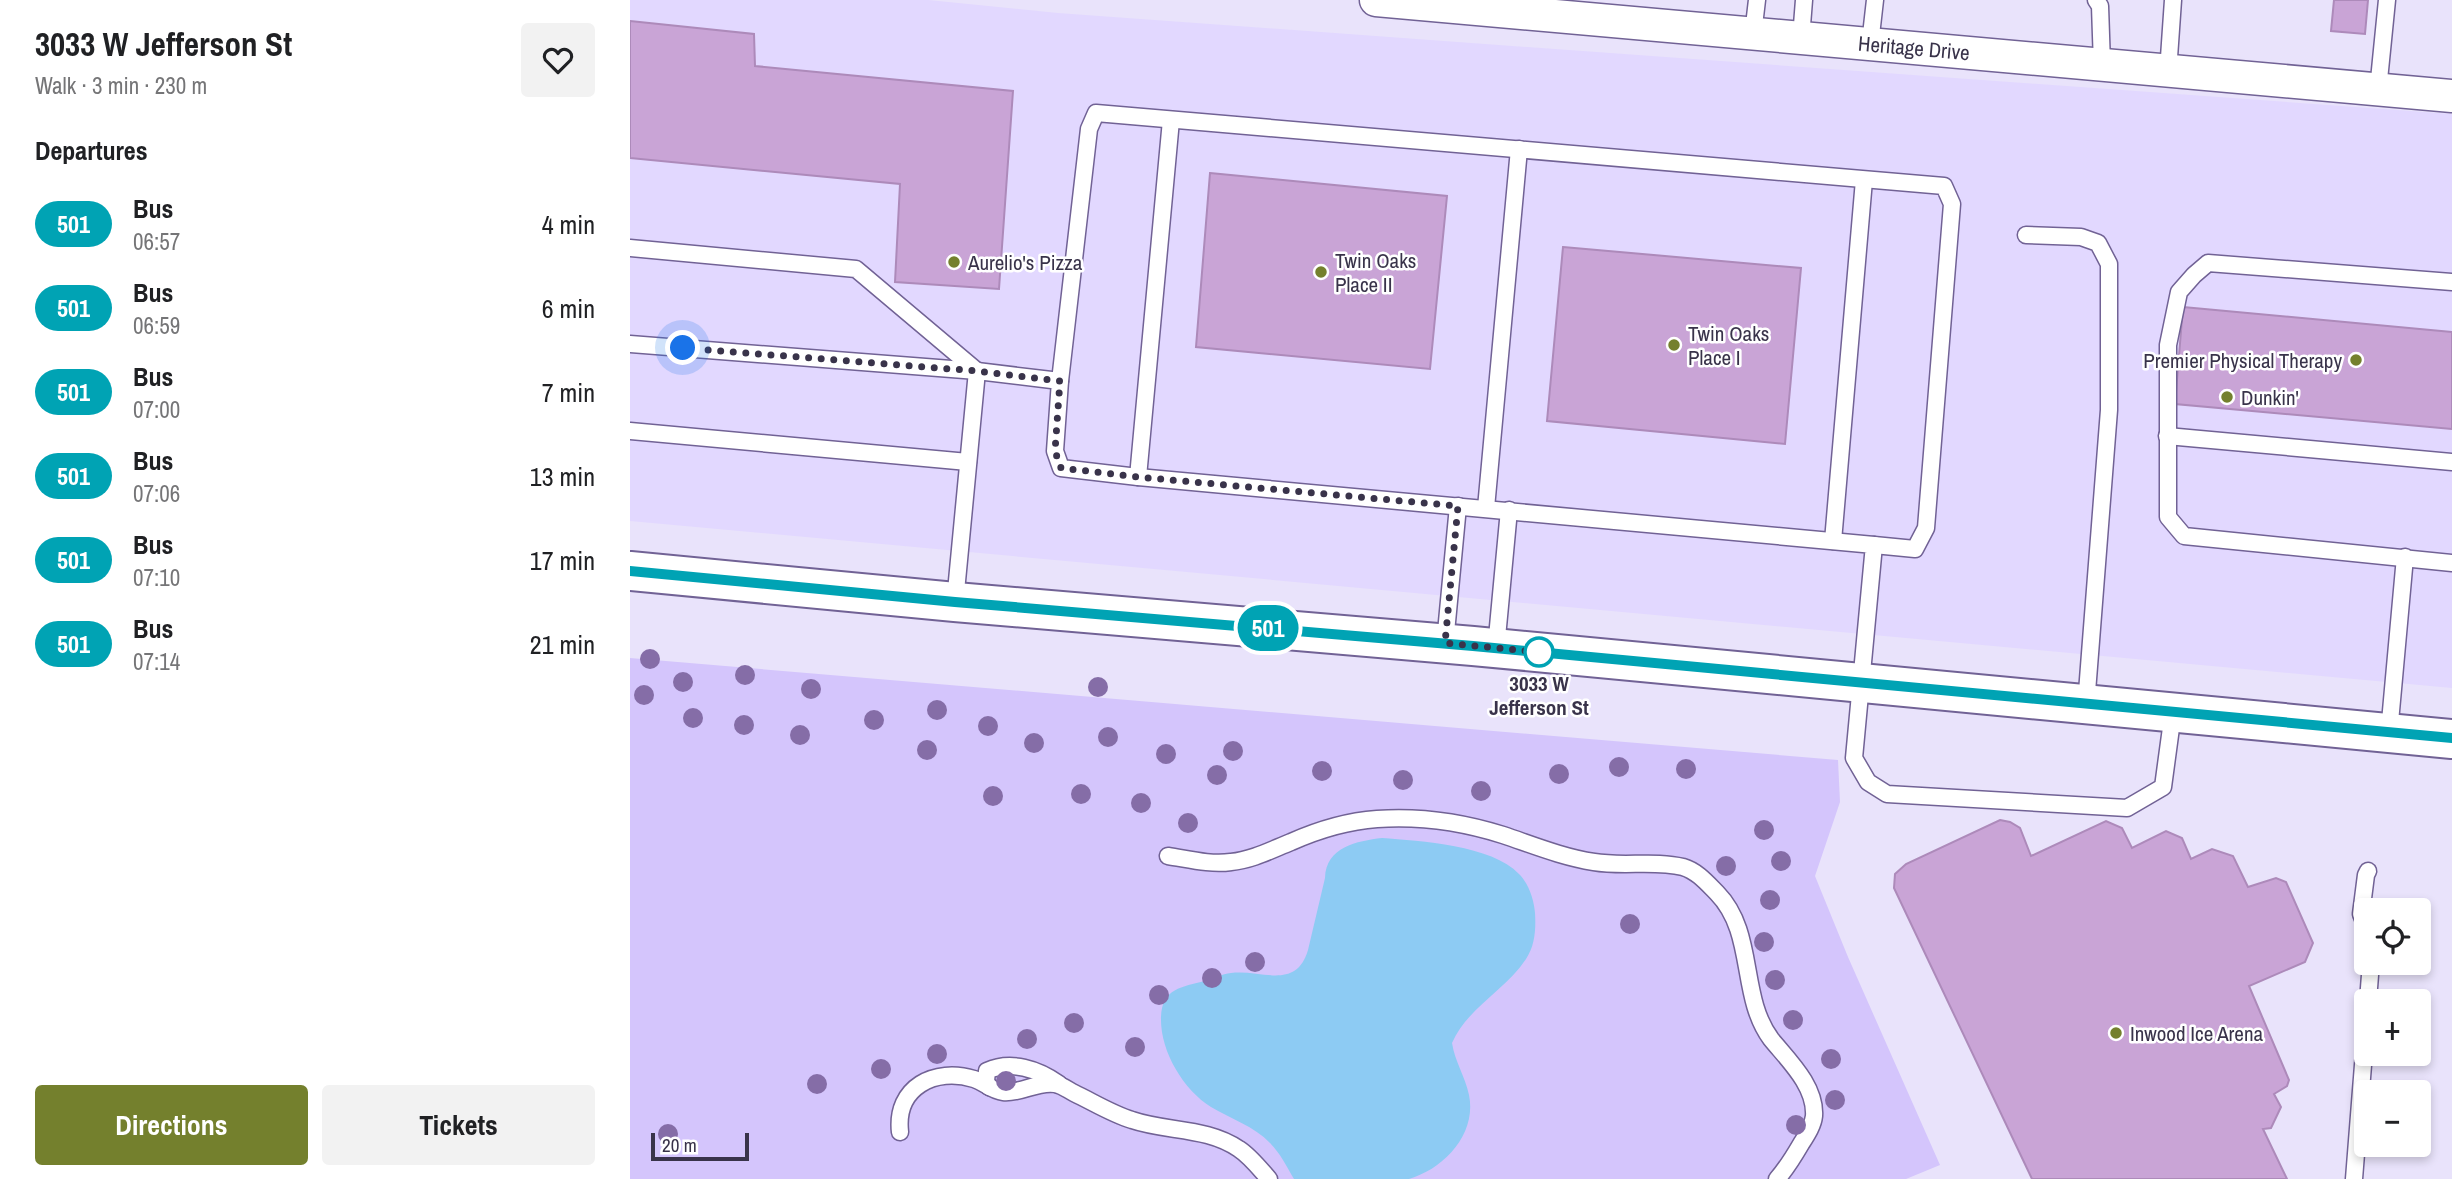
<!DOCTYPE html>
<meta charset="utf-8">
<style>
body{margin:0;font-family:"Archivo Narrow",sans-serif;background:#f2f2f2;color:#202124;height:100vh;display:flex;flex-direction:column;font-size:26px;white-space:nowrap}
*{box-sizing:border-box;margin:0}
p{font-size:23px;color:#757577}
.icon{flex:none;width:38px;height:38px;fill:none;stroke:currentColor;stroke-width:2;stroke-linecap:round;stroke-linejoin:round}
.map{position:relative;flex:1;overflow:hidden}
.details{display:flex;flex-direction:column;background:#fff;width:630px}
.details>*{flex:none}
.badge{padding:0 14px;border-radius:23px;font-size:24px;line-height:46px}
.controls{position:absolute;left:1724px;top:898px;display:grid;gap:14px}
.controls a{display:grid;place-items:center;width:77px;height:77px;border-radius:7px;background:#fff;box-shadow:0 4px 10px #0003;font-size:35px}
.scale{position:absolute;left:21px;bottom:18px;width:98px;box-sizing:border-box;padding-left:7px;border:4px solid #39334a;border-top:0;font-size:19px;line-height:24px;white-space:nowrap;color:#39334a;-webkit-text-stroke:5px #fff;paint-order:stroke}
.you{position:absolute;width:35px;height:35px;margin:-18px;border:5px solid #fff;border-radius:50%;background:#1a73e8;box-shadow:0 0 0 10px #1a73e833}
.map>.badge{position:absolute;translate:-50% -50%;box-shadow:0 0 0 4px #fff}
h2{padding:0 35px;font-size:26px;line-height:63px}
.round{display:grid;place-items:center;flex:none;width:74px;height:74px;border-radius:7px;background:#f2f2f2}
.summary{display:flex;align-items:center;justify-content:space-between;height:119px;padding:0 35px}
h1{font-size:33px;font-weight:700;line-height:52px}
.cta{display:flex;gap:14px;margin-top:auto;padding:14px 35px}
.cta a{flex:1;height:80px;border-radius:7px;background:#74802d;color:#fff;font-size:28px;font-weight:700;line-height:80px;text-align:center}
.cta a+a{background:#f2f2f2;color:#202124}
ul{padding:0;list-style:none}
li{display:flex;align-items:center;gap:21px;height:84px;padding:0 35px}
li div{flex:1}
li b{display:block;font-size:26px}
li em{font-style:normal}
li .badge{min-width:77px;font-weight:700;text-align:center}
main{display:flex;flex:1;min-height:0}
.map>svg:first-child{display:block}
</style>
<main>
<section class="details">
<div class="summary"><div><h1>3033 W Jefferson St</h1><p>Walk · 3 min · 230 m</p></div><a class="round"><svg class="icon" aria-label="heart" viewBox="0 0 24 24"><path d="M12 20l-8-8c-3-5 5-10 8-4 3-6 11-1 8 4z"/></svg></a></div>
<h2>Departures</h2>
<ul>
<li><span class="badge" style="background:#00a3b4;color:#fff">501</span><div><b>Bus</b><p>06:57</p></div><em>4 min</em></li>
<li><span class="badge" style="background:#00a3b4;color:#fff">501</span><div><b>Bus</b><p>06:59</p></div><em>6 min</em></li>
<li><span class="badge" style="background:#00a3b4;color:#fff">501</span><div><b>Bus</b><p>07:00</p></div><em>7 min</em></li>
<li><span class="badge" style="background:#00a3b4;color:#fff">501</span><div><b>Bus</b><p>07:06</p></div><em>13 min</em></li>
<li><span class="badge" style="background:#00a3b4;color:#fff">501</span><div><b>Bus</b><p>07:10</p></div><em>17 min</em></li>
<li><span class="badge" style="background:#00a3b4;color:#fff">501</span><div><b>Bus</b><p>07:14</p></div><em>21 min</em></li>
</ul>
<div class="cta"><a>Directions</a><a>Tickets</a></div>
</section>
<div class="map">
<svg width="1822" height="1179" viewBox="0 0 1822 1179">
<rect width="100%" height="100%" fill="#e9e3fb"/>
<path fill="#e2d8ff" d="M0,0H298L428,13L1822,114V688L0,521Z"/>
<path fill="#d4c5fc" d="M0,658L1208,760L1210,802L1185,876L1218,957L1310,1165L1276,1179H0Z"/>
<path fill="#8dcbf3" d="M752,838C790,841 862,845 889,874C899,884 904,900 905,913C906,929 905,946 896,959C875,991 838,1007 822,1043C825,1062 835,1076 839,1095C847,1134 814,1169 779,1179H664C657,1167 650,1153 640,1143C624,1126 601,1119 581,1107C553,1089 530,1051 531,1017C532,988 552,987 575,981C584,978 592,974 601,973C631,969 666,991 678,950L695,878C696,847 727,841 752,838Z"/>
<g fill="#c9a4d6" stroke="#ad8aba" stroke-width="2">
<path d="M1704,0H1738L1735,34L1701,31Z"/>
<path d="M0,21L124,34L125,66L383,91L369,289L265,282L270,184L0,158Z"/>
<path d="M580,173L817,196L800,369L566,347Z"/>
<path d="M933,247L1171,268L1155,444L917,421Z"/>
<path d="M1553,307L1822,332V429L1545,404Z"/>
<path d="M1370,820L1380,822L1390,828L1401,856L1476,821L1492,828L1502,848L1536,831L1552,838L1561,859L1582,849L1603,856L1618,887L1646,878L1656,882L1683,943L1675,962L1619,986L1659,1080L1657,1086L1644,1094L1651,1107L1641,1128L1633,1129L1657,1179H1402L1264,888L1265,874L1276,864Z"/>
</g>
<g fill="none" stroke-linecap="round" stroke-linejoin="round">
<defs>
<g id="service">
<path d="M1466,0L1470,6L1472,65"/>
<path d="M1123,34L1127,0"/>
<path d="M1171,38L1174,0"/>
<path d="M1240,44L1245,0"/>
<path d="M1538,72L1543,0"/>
<path d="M1748,90L1757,0"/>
<path d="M1396,235L1451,237L1468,243L1479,264V410L1456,705"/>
<path d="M0,248L226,269L347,371"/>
<path d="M1822,282L1578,263L1564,275L1549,292L1538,345V517L1554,536L1822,563"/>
<path d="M0,344L347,371L430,381L425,451L431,468L508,477L1244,545L1224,758L1238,782L1257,794L1497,808L1533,787L1543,713"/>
<path d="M430,381L459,129L466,113L1314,186L1322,204L1296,528L1285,549L1244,545"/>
<path d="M0,431L338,462"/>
<path d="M1537,436L1822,462"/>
<path d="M508,477L541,120"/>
<path d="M856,508L889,149"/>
<path d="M1203,541L1234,180"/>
<path d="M325,602L347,371"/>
<path d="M815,643L828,506"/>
<path d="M866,648L879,510"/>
<path d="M1759,733L1775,557"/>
<path d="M538,856C558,859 580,865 601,862C622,860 641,850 661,842C688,830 718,821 747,819C790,816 832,822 873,835C903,845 932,857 964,862C993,867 1025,860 1053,867C1067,871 1077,883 1087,893C1126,933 1109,996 1141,1039C1158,1060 1186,1086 1184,1116C1183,1126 1176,1136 1171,1144C1164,1156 1156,1169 1147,1179"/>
<path d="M1736,926L1731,914L1736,875L1738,871"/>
<path d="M1738,1001L1741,962"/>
<path d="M359,1087L356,1081L357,1071C381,1060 408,1069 429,1084"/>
<path d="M270,1132C265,1087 305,1067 344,1079C354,1082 362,1091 373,1092C391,1094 407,1081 425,1084C432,1085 438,1090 444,1093C463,1102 482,1114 502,1120C537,1132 577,1127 609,1149C620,1156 630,1169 639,1179"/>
<path d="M1724,1179L1736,1027"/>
</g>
<path id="minor" d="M746,0L1822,96"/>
<path id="primary" d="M0,571L325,602L843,646L1822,739"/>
</defs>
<use href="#service" stroke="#716295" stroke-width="19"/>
<use href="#minor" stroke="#716295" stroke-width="35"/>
<use href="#primary" stroke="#716295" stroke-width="42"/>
<use href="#service" stroke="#fff" stroke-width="16"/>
<use href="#minor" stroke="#fff" stroke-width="32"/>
<use href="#primary" stroke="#fff" stroke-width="38"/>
</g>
<g fill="#856da7">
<circle cx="20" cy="659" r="10"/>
<circle cx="115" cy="675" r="10"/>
<circle cx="53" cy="682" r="10"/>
<circle cx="468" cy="687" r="10"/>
<circle cx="181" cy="689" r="10"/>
<circle cx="14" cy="695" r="10"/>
<circle cx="307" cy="710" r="10"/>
<circle cx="63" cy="718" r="10"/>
<circle cx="244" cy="720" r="10"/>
<circle cx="114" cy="725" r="10"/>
<circle cx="358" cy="726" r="10"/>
<circle cx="170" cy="735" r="10"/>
<circle cx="478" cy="737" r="10"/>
<circle cx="404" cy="743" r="10"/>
<circle cx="297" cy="750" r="10"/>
<circle cx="603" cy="751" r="10"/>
<circle cx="536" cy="754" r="10"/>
<circle cx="989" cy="767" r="10"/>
<circle cx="1056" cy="769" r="10"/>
<circle cx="692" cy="771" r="10"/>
<circle cx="929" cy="774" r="10"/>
<circle cx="587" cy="775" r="10"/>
<circle cx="773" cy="780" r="10"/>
<circle cx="851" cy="791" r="10"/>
<circle cx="451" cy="794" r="10"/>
<circle cx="363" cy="796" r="10"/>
<circle cx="511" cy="803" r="10"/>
<circle cx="558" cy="823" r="10"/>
<circle cx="1134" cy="830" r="10"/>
<circle cx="1151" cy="861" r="10"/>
<circle cx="1096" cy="866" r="10"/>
<circle cx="1140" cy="900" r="10"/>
<circle cx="1000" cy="924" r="10"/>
<circle cx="1134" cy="942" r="10"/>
<circle cx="625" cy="962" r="10"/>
<circle cx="582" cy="978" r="10"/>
<circle cx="1145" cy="980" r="10"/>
<circle cx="529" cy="995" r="10"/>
<circle cx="1163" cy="1020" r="10"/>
<circle cx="444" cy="1023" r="10"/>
<circle cx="397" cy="1039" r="10"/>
<circle cx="505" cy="1047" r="10"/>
<circle cx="307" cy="1054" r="10"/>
<circle cx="1201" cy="1059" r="10"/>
<circle cx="251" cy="1069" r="10"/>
<circle cx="376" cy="1081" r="10"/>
<circle cx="187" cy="1084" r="10"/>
<circle cx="1205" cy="1100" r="10"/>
<circle cx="1166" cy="1125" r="10"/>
<circle cx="38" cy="1134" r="10"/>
</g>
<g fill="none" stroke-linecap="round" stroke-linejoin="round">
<defs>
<path id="line" d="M0,571L325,602L843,646L1822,738"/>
</defs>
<use href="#line" stroke="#fff" stroke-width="16"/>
<use href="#line" stroke="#00a3b4" stroke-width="10"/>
<path stroke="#39334a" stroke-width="7" stroke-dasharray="0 12.6" d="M53,348L347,371L430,381L425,451L431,468L508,477L828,506L815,643L919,653L909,652"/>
</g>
<g fill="#74802d" stroke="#fff" stroke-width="2.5">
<circle cx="324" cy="262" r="7"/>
<circle cx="691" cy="272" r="7"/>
<circle cx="1044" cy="345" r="7"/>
<circle cx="1726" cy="360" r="7"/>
<circle cx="1597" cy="397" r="7"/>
<circle cx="1486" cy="1033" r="7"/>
</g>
<circle fill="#fff" stroke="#00a3b4" stroke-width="3.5" cx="909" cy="652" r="14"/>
<g text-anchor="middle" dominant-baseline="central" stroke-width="5" stroke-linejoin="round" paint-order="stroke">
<g font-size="21" fill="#39334a" stroke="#fff">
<text transform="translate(1284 48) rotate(5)">Heritage Drive</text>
</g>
<g font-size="21" fill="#39334a" stroke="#fff" text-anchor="start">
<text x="705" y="260">Twin Oaks<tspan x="705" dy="24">Place II</tspan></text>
<text x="338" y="262">Aurelio's Pizza</text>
<text x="1058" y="333">Twin Oaks<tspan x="1058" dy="24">Place I</tspan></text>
<text x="1712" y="360" text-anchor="end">Premier Physical Therapy</text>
<text x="1611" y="397">Dunkin'</text>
<text x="1500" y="1033">Inwood Ice Arena</text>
</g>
<g font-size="21" font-weight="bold" fill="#39334a" stroke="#fff">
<text x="909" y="683">3033 W<tspan x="909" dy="24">Jefferson St</tspan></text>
</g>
</g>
</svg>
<div class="controls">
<a><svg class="icon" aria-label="locate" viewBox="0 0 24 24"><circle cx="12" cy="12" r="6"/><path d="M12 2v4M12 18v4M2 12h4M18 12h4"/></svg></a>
<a>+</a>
<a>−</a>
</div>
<div class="scale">20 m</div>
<div class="you" style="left:53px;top:348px"></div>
<b class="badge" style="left:638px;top:628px;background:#00a3b4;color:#fff">501</b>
</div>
</main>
